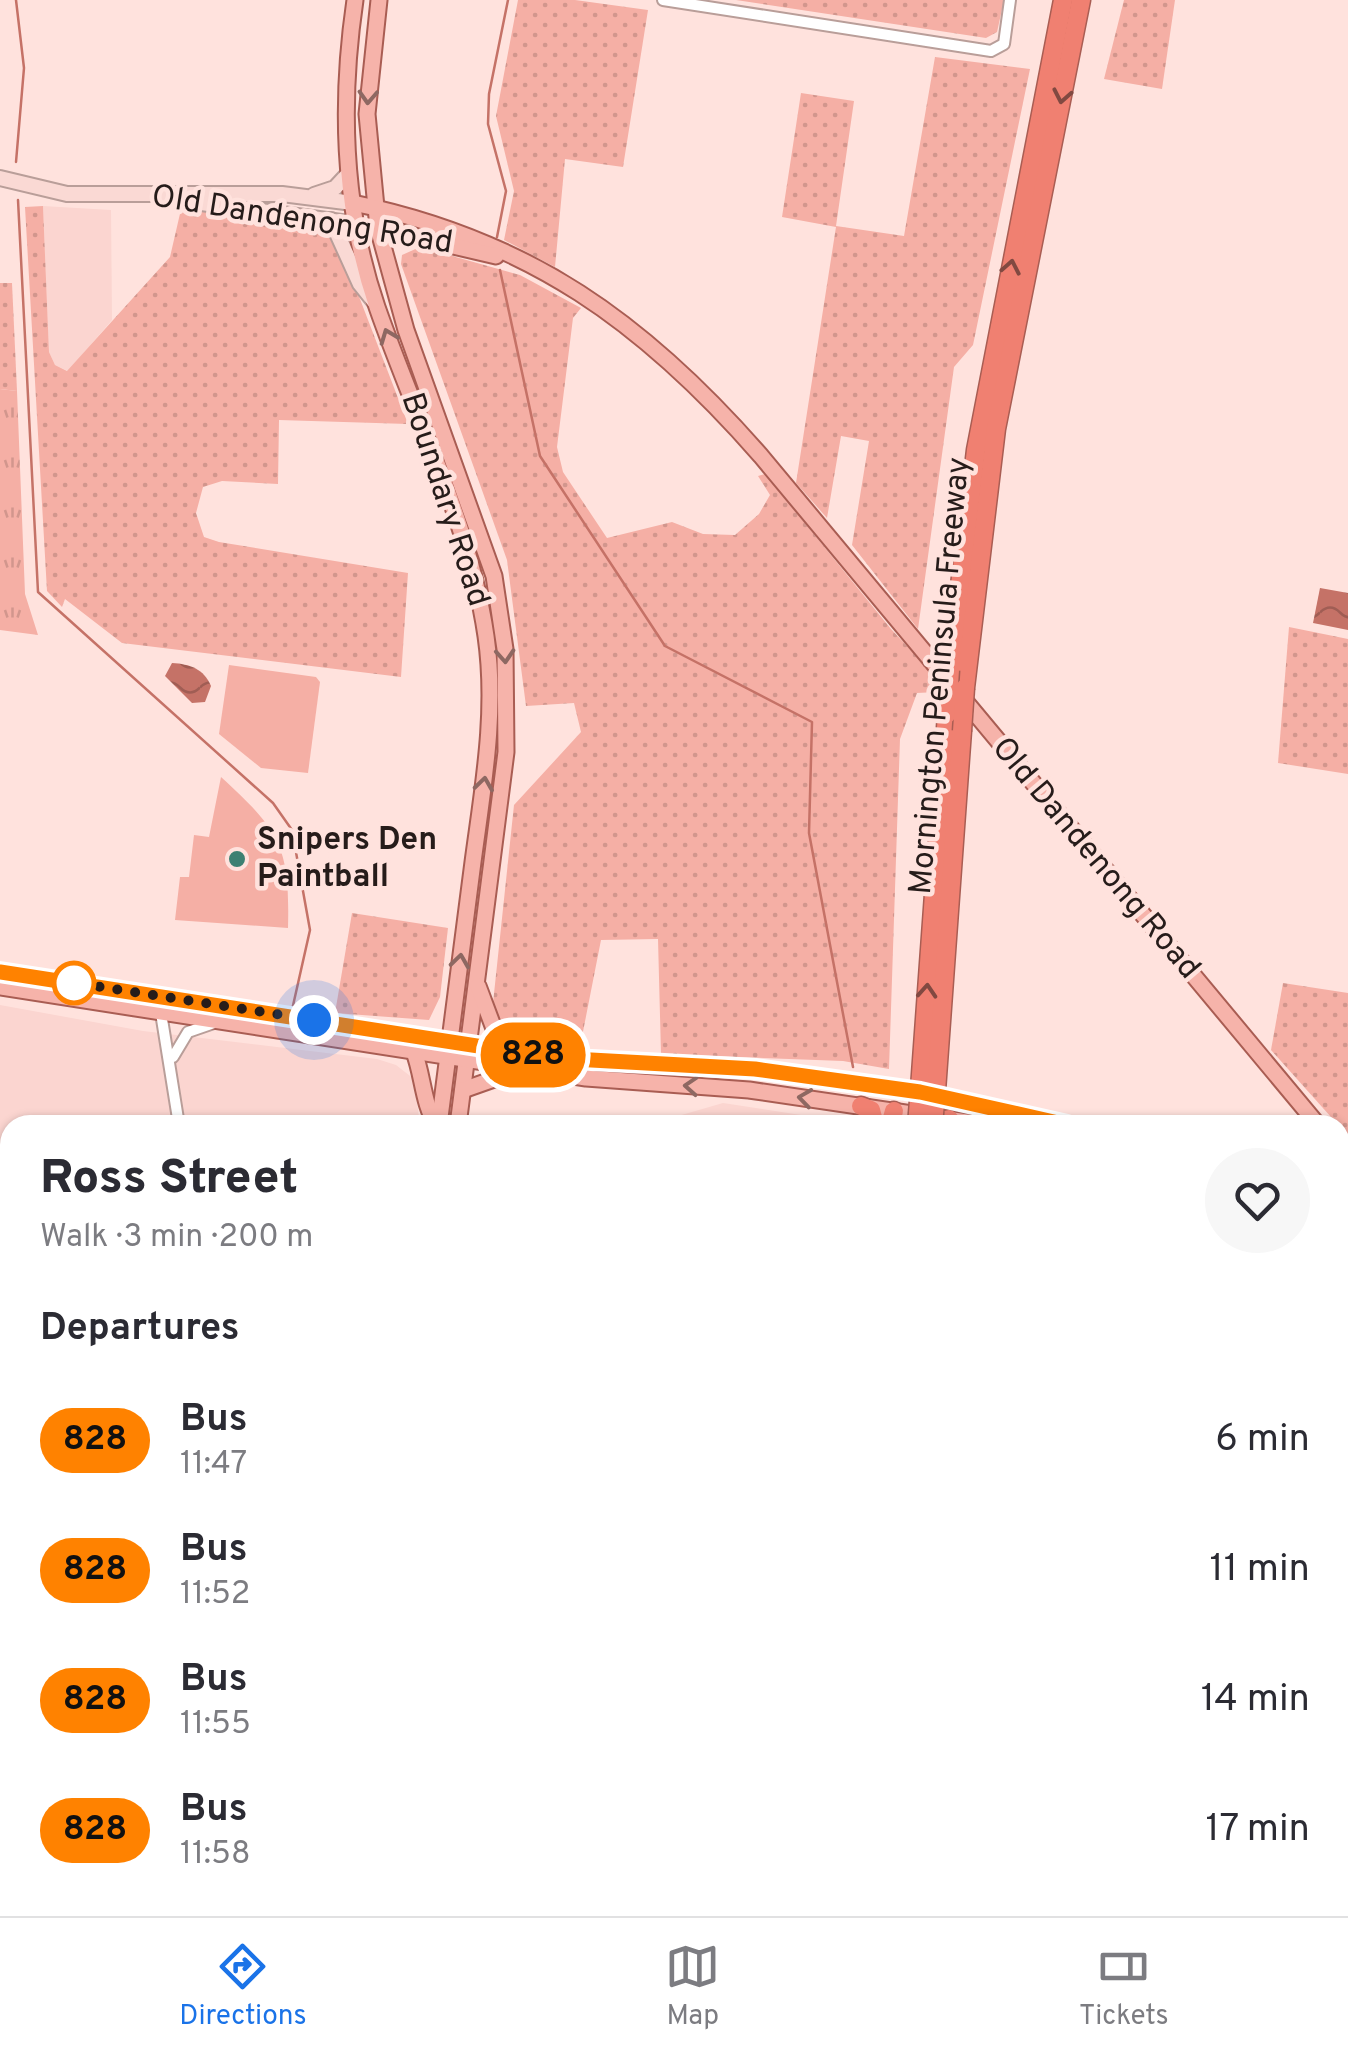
<!DOCTYPE html>
<meta charset="utf-8">
<style>
body{margin:0;font-family:Overpass,sans-serif;background:#f7f7f7;color:#2b2b33;height:100vh;display:flex;flex-direction:column;font-size:38px;white-space:nowrap}
*{box-sizing:border-box;margin:0}
p{font-size:32px;color:#7c7c81}
.icon{flex:none;width:55px;height:55px;fill:none;stroke:currentColor;stroke-width:2;stroke-linecap:round;stroke-linejoin:round}
.map{position:relative;flex:1;overflow:hidden}
.details{position:absolute;left:0px;top:1115px;width:1350px;height:802px;display:flex;flex-direction:column;background:#fff;border-radius:30px 30px 0 0;box-shadow:0 2px 8px #0004}
.details>*{flex:none}
.badge{padding:0 20px;border-radius:32px;font-size:35px;line-height:65px}
.you{position:absolute;width:50px;height:50px;margin:-25px;border:8px solid #fff;border-radius:50%;background:#1a73e8;box-shadow:0 0 0 15px #1a73e833}
.map>.badge{position:absolute;translate:-50% -50%;box-shadow:0 0 0 5px #fff}
h2{padding:0 40px;font-size:38px;line-height:90px}
.round{display:grid;place-items:center;flex:none;width:105px;height:105px;border-radius:52px;background:#f7f7f7}
.summary{display:flex;align-items:center;justify-content:space-between;height:170px;padding:0 40px}
h1{font-size:48px;font-weight:800;line-height:75px}
ul{padding:0;list-style:none}
li{display:flex;align-items:center;gap:30px;height:130px;padding:0 40px}
li div{flex:1}
li b{display:block;font-size:38px}
li em{font-style:normal}
li .badge{min-width:110px;font-weight:700;text-align:center}
.tab-bar{display:flex;justify-content:space-around;align-items:center;height:140px;border-top:2px solid #e1e1e2;background:#fff;font-size:28px;color:#7c7c81}
.tab-bar a{display:grid;justify-items:center;gap:5px}
.tab-bar .selected{color:#1a73e8}
.map>svg:first-child{display:block}
</style>
<div class="map">
<svg width="1348" height="1916" viewBox="0 0 1348 1916">
<defs>
<pattern id="grass-dots" width="8" height="8" patternUnits="userSpaceOnUse" patternTransform="scale(2.5)"><rect width="8" height="8" fill="#f5afa5"/><path d="M2 2h.1M6 6h.1" fill="none" stroke="#d2968d" stroke-width="1.8" stroke-linecap="round"/></pattern>
<pattern id="park-tufts" width="24" height="20" patternUnits="userSpaceOnUse" patternTransform="scale(2.5)"><rect width="24" height="20" fill="#f5afa5"/><path d="M3 7l-1-3M5 7V3M7 7l1-3M15 17l-1-3M17 17v-4M19 17l1-3" fill="none" stroke="#d2968d"/></pattern>
<pattern id="water-waves" width="16" height="10" patternUnits="userSpaceOnUse" patternTransform="scale(2.5)"><rect width="16" height="10" fill="#c57267"/><path d="M0 5q4-4 8 0t8 0" fill="none" stroke="#a05d54"/></pattern>
</defs>
<rect width="100%" height="100%" fill="#ffe2dd"/>
<g fill="#fbd5d0">
<path d="M43,206L111,210L112,320L68,371L55,365L49,352Z"/>
<path d="M0,1005L143,1031L377,1059L396,1065L414,1079L420,1125H10V1908H311L309,1916H0Z"/>
<path d="M723,1103L801,1115L809,1125H647Z"/>
<path d="M382,1908H617V1916H381Z"/>
<path d="M680,1908H815L816,1916H681Z"/>
</g>
<g fill="url(#grass-dots)">
<path d="M518,0H575L648,10L623,167L565,159L555,267L504,240L514,191L496,116Z"/>
<path d="M736,0H1004L997,32L986,38Z"/>
<path d="M1124,0H1175L1162,89L1104,79Z"/>
<path d="M935,57L1030,69L973,345L954,367L918,629L852,545L869,441L841,436L827,518L796,483L836,227L782,217L801,93L854,101L836,226L904,236Z"/>
<path d="M182,205L323,225L335,234L408,424L279,420L278,484L222,481L203,487L196,513L204,537L219,542L408,573L401,677L122,643L65,599L62,607L47,591L25,207L43,206L49,352L55,365L67,371L170,257Z"/>
<path d="M420,247L520,275L581,308L573,318L557,447L563,472L607,538L672,522L703,534L735,535L759,514L770,495L758,476L765,474L891,629L938,679L937,692L917,693L900,739L889,1069L843,1061L661,1054L658,939L601,940L579,1052L508,1035L498,1027L493,1003L514,805L581,732L574,703L526,706L507,560L401,264L402,255Z"/>
<path d="M0,283H12L17,391L0,389Z"/>
<path d="M1289,627L1348,639V774L1278,763Z"/>
<path d="M352,913L448,928L440,997L429,1020L335,1013Z"/>
<path d="M1283,983L1348,993V1136L1271,1050Z"/>
</g>
<path fill="url(#park-tufts)" d="M0,389L17,391L25,594L38,635L0,630Z"/>
<g fill="#f5afa5">
<path d="M229,665L316,677L320,682L308,773L261,768L219,734Z"/>
<path d="M221,777C280,831 290,846 288,928L175,920L180,877H189L194,835L209,837Z"/>
</g>
<g fill="url(#water-waves)">
<path d="M1320,588L1348,593V630L1313,623Z"/>
<path d="M172,663C190,664 204,669 211,686L205,702L192,703L165,676Z"/>
</g>
<g fill="none" stroke-linecap="round" stroke-linejoin="round">
<g stroke="#c57267" stroke-width="2.5">
<path d="M16,0L24,68L16,162"/>
<path d="M18,200L38,592L273,803L292,830L310,930L292,1010"/>
<path d="M497,237L506,191L488,124L489,94L508,0"/>
<path d="M500,270L540,456L665,646L812,722L809,833L853,1067"/>
<path d="M634,1908L635,1916"/>
</g>
<defs>
<g id="street">
<path d="M663,0L991,51L1004,44L1010,0"/>
<path d="M161,1013L179,1125"/>
<path d="M173,1057L188,1032L214,1023"/>
<path d="M1340,1231L1348,1225"/>
<path d="M0,1279L10,1280"/>
<path d="M0,1290L10,1291"/>
<path d="M1340,1735L1348,1712"/>
<path d="M1340,1759L1348,1760"/>
<path d="M1340,1869L1348,1870"/>
<path d="M0,1879L10,1884"/>
<path d="M0,1891L10,1895"/>
<path d="M61,1908L111,1916"/>
<path d="M124,1908L182,1916"/>
<path d="M606,1908L607,1916"/>
<path d="M668,1908L669,1916"/>
<path d="M1106,1908L1107,1916"/>
<path d="M1182,1908L1185,1913L1218,1916L1220,1908"/>
<path d="M368,1916L369,1908"/>
<path d="M1313,1916L1314,1908"/>
</g>
<g id="secondary">
<path d="M0,178L67,194H282L353,203"/>
<path d="M314,195L335,188L349,173"/>
<path d="M179,200L356,224"/>
<path d="M331,220L360,284L376,304"/>
</g>
<g id="primary">
<path d="M355,0C340,102 343,208 377,307C415,416 469,521 486,636C497,712 483,787 473,862C462,950 450,1037 439,1125"/>
<path d="M379,0L367,114L378,228L406,330L494,576L505,649L506,752L458,1125"/>
<path d="M353,203C529,239 645,323 761,456L1318,1125"/>
<path d="M372,227L496,256"/>
<path d="M0,972L555,1059L755,1069L920,1093L1067,1125"/>
<path d="M478,986L502,1050"/>
<path d="M0,987L586,1078L749,1090L987,1125"/>
<path d="M414,1052C423,1075 423,1106 437,1125"/>
<path d="M463,1090L525,1068"/>
<path d="M1340,1145L1348,1153"/>
<path d="M1340,1170L1348,1165"/>
<path d="M1340,1213L1348,1217"/>
<path d="M331,1916L332,1908"/>
<path d="M352,1916L353,1908"/>
</g>
<g id="highway">
<path d="M950,670L976,450L1063,0"/>
<path d="M965,688L996,429L1081,0"/>
<path d="M920,1088L947,714"/>
<path d="M936,1091L962,731"/>
<path d="M861,1106L871,1110L875,1125"/>
<path d="M949,1119L955,1125"/>
<path d="M890,1125L894,1111"/>
<path d="M871,1908V1916"/>
<path d="M894,1908V1916"/>
</g>
</defs>
<use href="#street" stroke="#b99e99" stroke-width="14"/>
<use href="#secondary" stroke="#b99e99" stroke-width="18"/>
<use href="#primary" stroke="#a95d53" stroke-width="19"/>
<use href="#highway" stroke="#a95d53" stroke-width="21"/>
<use href="#street" stroke="#fff" stroke-width="10"/>
<use href="#secondary" stroke="#fad9d4" stroke-width="14"/>
<use href="#primary" stroke="#f6b3aa" stroke-width="15"/>
<use href="#highway" stroke="#f08071" stroke-width="18"/>
<defs>
<g id="highway-bridge">
<path d="M947,714L950,670"/>
<path d="M962,731L965,688"/>
<path d="M917,1125L920,1088"/>
<path d="M933,1125L936,1091"/>
</g>
</defs>
<use href="#highway-bridge" stroke="#a95d53" stroke-width="21" stroke-linecap="butt"/>
<use href="#highway-bridge" stroke="#f08071" stroke-width="18"/>
</g>
<defs><path id="oneway-chevron" d="M-2-3.5L2.5 0L-2 3.5" fill="none" stroke-width="1.6" stroke-linecap="round" stroke-linejoin="round" transform="scale(2.5)"/></defs>
<g stroke="#814941">
<use href="#oneway-chevron" transform="translate(1062 96) rotate(101)"/>
<use href="#oneway-chevron" transform="translate(1011 267) rotate(-79)"/>
<use href="#oneway-chevron" transform="translate(927 991) rotate(-86)"/>
</g>
<g stroke="#8e6862">
<use href="#oneway-chevron" transform="translate(368 97) rotate(93)"/>
<use href="#oneway-chevron" transform="translate(388 336) rotate(-111)"/>
<use href="#oneway-chevron" transform="translate(505 656) rotate(86)"/>
<use href="#oneway-chevron" transform="translate(484 784) rotate(-82)"/>
<use href="#oneway-chevron" transform="translate(460 961) rotate(-82)"/>
<use href="#oneway-chevron" transform="translate(691 1086) rotate(-176)"/>
<use href="#oneway-chevron" transform="translate(805 1098) rotate(-172)"/>
</g>
<g fill="none" stroke-linecap="round" stroke-linejoin="round">
<defs>
<path id="line" d="M0,972L555,1058L755,1069L920,1092L1067,1125"/>
</defs>
<use href="#line" stroke="#fff" stroke-width="22"/>
<use href="#line" stroke="#ff8200" stroke-width="15"/>
<path stroke="#261c1a" stroke-width="10" stroke-dasharray="0 18" d="M74,983L69,982L314,1020"/>
</g>
<circle fill="#3d8072" stroke="#ffe2dd" stroke-width="4" cx="237" cy="859" r="10"/>
<circle fill="#fff" stroke="#ff8200" stroke-width="5" cx="74" cy="983" r="20"/>
<g text-anchor="middle" dominant-baseline="central" stroke-width="9" stroke-linejoin="round" paint-order="stroke">
<g font-size="32" fill="#261c1a" stroke="#ffe2dd">
<text transform="translate(302 221) rotate(9)">Old Dandenong Road</text>
<text transform="translate(444 500) rotate(72)">Boundary Road</text>
<text transform="translate(941 676) rotate(-85)">Mornington Peninsula Freeway</text>
<text transform="translate(1095 859) rotate(50)">Old Dandenong Road</text>
</g>
<g font-size="32" font-weight="bold" fill="#261c1a" stroke="#ffe2dd" text-anchor="start">
<text x="257" y="841">Snipers Den<tspan x="257" dy="37">Paintball</tspan></text>
</g>
</g>
</svg>
<div class="you" style="left:314px;top:1020px"></div>
<b class="badge" style="left:533px;top:1055px;background:#ff8200;color:#111">828</b>
<section class="details">
<div class="summary"><div><h1>Ross Street</h1><p>Walk · 3 min · 200 m</p></div><a class="round"><svg class="icon" aria-label="heart" viewBox="0 0 24 24"><path d="M12 20l-8-8c-3-5 5-10 8-4 3-6 11-1 8 4z"/></svg></a></div>
<h2>Departures</h2>
<ul>
<li><span class="badge" style="background:#ff8200;color:#111">828</span><div><b>Bus</b><p>11:47</p></div><em>6 min</em></li>
<li><span class="badge" style="background:#ff8200;color:#111">828</span><div><b>Bus</b><p>11:52</p></div><em>11 min</em></li>
<li><span class="badge" style="background:#ff8200;color:#111">828</span><div><b>Bus</b><p>11:55</p></div><em>14 min</em></li>
<li><span class="badge" style="background:#ff8200;color:#111">828</span><div><b>Bus</b><p>11:58</p></div><em>17 min</em></li>
</ul>
</section>
</div>
<nav class="tab-bar">
<a class="selected"><svg class="icon" aria-label="directions" viewBox="0 0 24 24"><path d="M12 3l9 9-9 9-9-9zM9 14v-3h6M13 9l2 2-2 2"/></svg>Directions</a>
<a><svg class="icon" aria-label="map" viewBox="0 0 24 24"><path d="M3 6l6-2 6 2 6-2v14l-6 2-6-2-6 2zM9 4v14M15 6v14"/></svg>Map</a>
<a><svg class="icon" aria-label="tickets" viewBox="0 0 24 24"><path d="M3 7h18v10H3zM15 7v10"/></svg>Tickets</a>
</nav>
